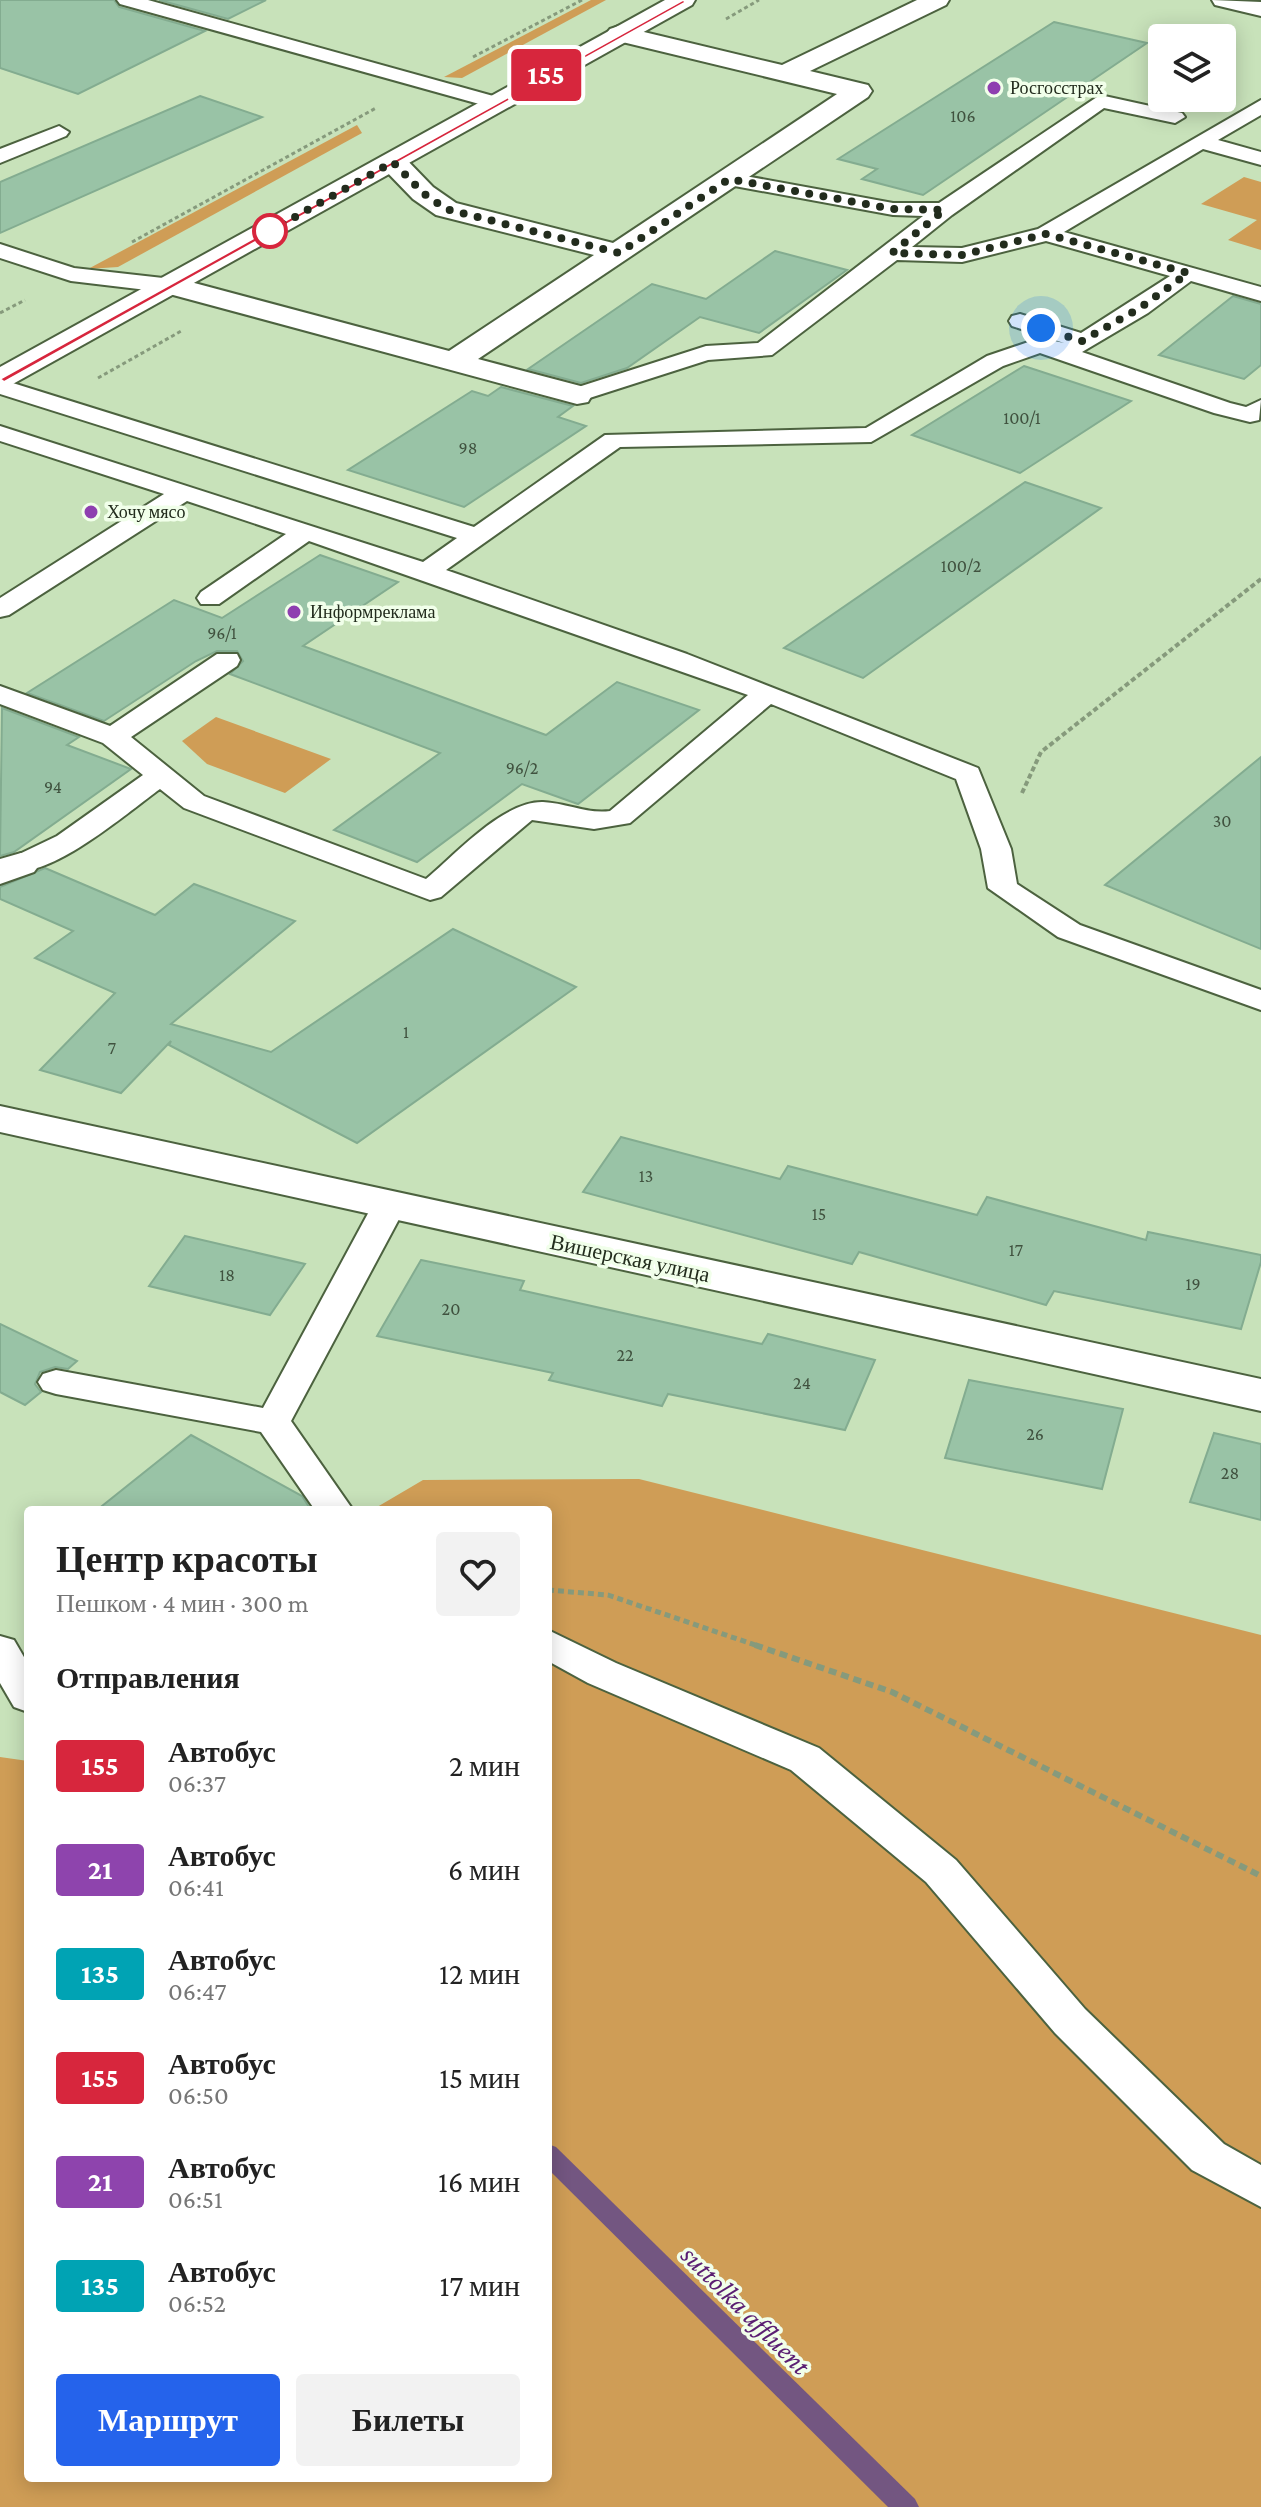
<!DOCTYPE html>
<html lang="ru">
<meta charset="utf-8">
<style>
body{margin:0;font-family:"Crimson Pro",serif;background:#f2f2f2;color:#222;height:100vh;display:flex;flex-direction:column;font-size:30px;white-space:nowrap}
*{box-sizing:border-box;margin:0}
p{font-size:26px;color:#767676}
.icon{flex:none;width:44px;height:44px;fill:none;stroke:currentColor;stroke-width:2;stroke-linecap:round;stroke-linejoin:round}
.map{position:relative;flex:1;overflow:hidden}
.side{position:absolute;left:24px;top:1506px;width:528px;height:976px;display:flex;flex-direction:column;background:#fff;border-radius:8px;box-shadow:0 4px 20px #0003}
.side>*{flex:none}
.badge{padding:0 16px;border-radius:6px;font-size:28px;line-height:52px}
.buttons{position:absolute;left:1148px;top:24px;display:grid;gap:16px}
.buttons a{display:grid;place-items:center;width:88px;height:88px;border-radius:8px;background:#fff;box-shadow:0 4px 20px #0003;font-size:40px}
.you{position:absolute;width:40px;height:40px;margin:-20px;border:6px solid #fff;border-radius:50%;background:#1a73e8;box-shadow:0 0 0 12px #1a73e833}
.map>.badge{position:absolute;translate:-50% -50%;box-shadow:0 0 0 4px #fff}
h2{padding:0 32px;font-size:30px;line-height:72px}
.round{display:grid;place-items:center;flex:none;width:84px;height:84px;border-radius:8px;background:#f2f2f2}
.summary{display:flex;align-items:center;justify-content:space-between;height:136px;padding:0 32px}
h1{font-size:38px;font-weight:700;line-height:60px}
.cta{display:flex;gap:16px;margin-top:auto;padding:16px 32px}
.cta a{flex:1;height:92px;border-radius:8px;background:#2563eb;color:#fff;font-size:32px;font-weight:700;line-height:92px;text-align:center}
.cta a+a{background:#f2f2f2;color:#222}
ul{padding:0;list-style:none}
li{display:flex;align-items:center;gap:24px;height:104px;padding:0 32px}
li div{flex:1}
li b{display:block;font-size:30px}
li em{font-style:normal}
li .badge{min-width:88px;font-weight:700;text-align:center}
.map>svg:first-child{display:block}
</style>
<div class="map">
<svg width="1261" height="2507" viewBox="0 0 1261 2507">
<rect width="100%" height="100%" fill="#c8e2ba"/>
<g fill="#cf9d56">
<path d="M591,0H606L462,78L444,77Z"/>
<path d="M357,125L362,133L118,267L88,269Z"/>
<path d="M1244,177L1261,182V250L1228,240L1257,220L1201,204Z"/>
<path d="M216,717L331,759L285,793L207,764L182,741Z"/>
<path d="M639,1479L1261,1635V2507H0V1757L28,1761V2478H548V1510H372L423,1480Z"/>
</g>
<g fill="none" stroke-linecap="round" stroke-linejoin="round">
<path fill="#735681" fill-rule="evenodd" d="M548,2144L556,2147L915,2499L919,2507H888L548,2169Z"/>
</g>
<g fill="#99c3a6" stroke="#83ac90" stroke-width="2">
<path d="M0,0H114L119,7L205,31L78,94L0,68Z"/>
<path d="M159,0H266L228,19Z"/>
<path d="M1054,22L1147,43L923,195L862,179L877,169L838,159Z"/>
<path d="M200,96L262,117L0,233V182Z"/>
<path d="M775,251L847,270L759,333L700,317L627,368L581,383L528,369L652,284L706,299Z"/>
<path d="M1233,296L1261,304V365L1244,379L1159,355Z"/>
<path d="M1024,366L1131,401L1020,473L912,435Z"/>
<path d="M501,387L573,406L558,417L586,426L464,507L348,470L472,391L488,396Z"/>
<path d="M1025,482L1101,508L863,678L784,648Z"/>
<path d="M320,555L398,582L303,646L546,735L617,682L699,710L578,804L522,784L417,862L334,830L440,753L230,674L243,661L237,651H217L196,661L104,721L27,693L174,600L222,618Z"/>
<path d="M2,708L79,737L67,745L131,769L14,852L0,856Z"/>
<path d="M1261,757V949L1105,885Z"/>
<path d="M45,868L155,915L194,884L295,921L171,1024L271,1052L453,929L576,987L357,1143L169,1045L171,1041L121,1093L40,1070L115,993L35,958L73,931L0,899V887Z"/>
<path d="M621,1137L780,1179L788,1166L977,1215L987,1197L1146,1240L1148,1232L1261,1255V1262L1241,1329L1054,1291L1046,1305L859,1252L852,1264L583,1192Z"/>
<path d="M185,1236L305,1264L270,1315L149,1286Z"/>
<path d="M421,1260L524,1281L520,1290L762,1344L768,1334L875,1360L845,1430L668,1394L662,1406L549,1380L553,1373L377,1336Z"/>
<path d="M0,1324L77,1361L68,1369L55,1367L40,1372L35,1384L41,1392L25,1405L0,1392Z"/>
<path d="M969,1380L1123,1409L1102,1489L945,1458Z"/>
<path d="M1214,1433L1261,1444V1520L1190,1502Z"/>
<path d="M191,1435L302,1496L311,1510H97Z"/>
</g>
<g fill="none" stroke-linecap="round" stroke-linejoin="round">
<defs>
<g id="lane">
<path d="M117,0H148L504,99L507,103L504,107H490L120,4Z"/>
<path d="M1100,95L1182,113L1185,117L1175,123L1104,108L952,215L912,247L962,248L1038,229L1261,100V115L1218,140L1261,152V165L1203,149L1064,232L1261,287V301L1191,281L1148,313L1082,352L1230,403L1246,407L1261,400L1259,420L1250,422L1214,413L1040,353L1003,366L871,442L620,447L446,570L687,654L978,768L1011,849L1017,884L1080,925L1261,990V1010L1058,937L988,888L981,849L956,779L771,704L630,823L594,829L532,820L441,897L430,900L184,808L160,789C128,812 50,880 11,870L6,864L11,858L57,836L143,775L103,743L0,704V686L110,726L217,654H237L240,660L237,666L131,737L204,796L426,879C456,854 503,801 543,802C566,803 587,814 610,811L748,695L309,541L219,604H201L197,598L201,592L286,534L187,501L9,615L0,617V598L164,494L0,441V426L423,562L457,538L0,394V379L474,527L605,435L866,428L987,356L1040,338L1064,343L1012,326L1009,321L1012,316L1020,314L1081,333L1170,276L1046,241L962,262L897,260L772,355L708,360L577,402L565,395L569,390L706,346L758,343L923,216L893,215L729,185L721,184L718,179L721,174L729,173L893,203H939Z"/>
<path d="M59,126L69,132L66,136L0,163V149Z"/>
<path d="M0,244L74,268L172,279L183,286L172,293L71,281L0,258Z"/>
<path d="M389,1195L401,1199L406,1206L291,1421L353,1510H315L261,1432L56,1394L43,1390L38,1382L43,1374L56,1370L263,1408L372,1206L377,1199Z"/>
<path d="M548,1630L616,1663L819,1748L956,1860L1085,2009L1224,2144L1261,2165V2207L1192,2170L1055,2033L926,1882L791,1770L588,1683L548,1661Z"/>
<path d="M0,1636L14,1640L28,1664V1712L14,1707L0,1683Z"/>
</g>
<g id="street">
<path d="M917,0H949L946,5L810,71L868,85L872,91L868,97L478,359L588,388L592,395L588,402L577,404L162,292L157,286L162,280L172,277L449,351L594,255L436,215L413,199L383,168L379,162L383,156H403L433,187L456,203L613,243L837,94L610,39L606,34L610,29L619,26L782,65Z"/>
<path d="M1212,0L1261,2V16L1215,5Z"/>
<path d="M21,853L34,856L40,864L34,872L0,884V859Z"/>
<path d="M0,1106L1261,1379V1411L0,1132Z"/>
</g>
<path id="secondary" d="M665,0H695L692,5L11,385L0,388V367Z"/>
</defs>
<use href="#lane" stroke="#4c623f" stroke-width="4"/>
<use href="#street" stroke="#4c623f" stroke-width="4"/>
<use href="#secondary" stroke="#4c623f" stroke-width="4"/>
<g stroke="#869a7c" stroke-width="3" stroke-dasharray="4 3" stroke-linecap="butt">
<path d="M726,19L759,0"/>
<path d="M473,57L582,0"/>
<path d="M132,242L376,108"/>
<path d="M0,313L25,300"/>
<path d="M98,378L183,330"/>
</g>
<path stroke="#869a7c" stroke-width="4" stroke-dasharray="5 3" stroke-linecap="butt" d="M1022,793L1041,752L1261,579"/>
<path stroke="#869a7c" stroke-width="5" stroke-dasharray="6 4" stroke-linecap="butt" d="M548,1590L608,1595L761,1647"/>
<path stroke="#869a7c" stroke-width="6" stroke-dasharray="8 5" stroke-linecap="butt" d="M755,1645L892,1692L1261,1876"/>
<use href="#lane" fill="#fff" fill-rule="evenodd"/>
<use href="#street" fill="#fff" fill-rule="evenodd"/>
<use href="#secondary" fill="#fff" fill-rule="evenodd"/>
</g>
<path fill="#d7263d" stroke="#fff" stroke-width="2" d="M683,0L686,2L4,382L0,379Z"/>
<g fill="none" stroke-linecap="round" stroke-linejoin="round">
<path stroke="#222c1d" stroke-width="8" stroke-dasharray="0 14.4" d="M270,231L393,162L423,193L446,209L619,253L729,179L893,209L944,210L892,253L962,255L1046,234L1188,273L1140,308L1082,341L1041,328"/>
</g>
<g fill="#8e3fb0" stroke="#f1ffea" stroke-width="3">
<circle cx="994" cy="88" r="8"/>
<circle cx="91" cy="512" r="8"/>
<circle cx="294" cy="612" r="8"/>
</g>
<circle fill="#fff" stroke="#d7263d" stroke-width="4" cx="270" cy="231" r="16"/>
<g text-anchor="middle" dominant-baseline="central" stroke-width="7" stroke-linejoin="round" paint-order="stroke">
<g font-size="18" fill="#222c1d" stroke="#f1ffea" text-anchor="start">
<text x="1010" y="88">Росгосстрах</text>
<text x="107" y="512">Хочу мясо</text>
<text x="310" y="612">Информреклама</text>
</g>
<g font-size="18" fill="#40523f">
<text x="963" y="116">106</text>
<text x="1022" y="418">100/1</text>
<text x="468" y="448">98</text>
<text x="961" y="566">100/2</text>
<text x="222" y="633">96/1</text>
<text x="522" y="768">96/2</text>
<text x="53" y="787">94</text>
<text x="1222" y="821">30</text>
<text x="406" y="1032">1</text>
<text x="112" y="1048">7</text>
<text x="646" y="1176">13</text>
<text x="819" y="1214">15</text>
<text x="1016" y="1250">17</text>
<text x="227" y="1275">18</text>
<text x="1193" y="1284">19</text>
<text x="451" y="1309">20</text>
<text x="625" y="1355">22</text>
<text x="802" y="1383">24</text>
<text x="1035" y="1434">26</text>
<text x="1230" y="1473">28</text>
</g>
<g font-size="22" fill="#222c1d" stroke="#f1ffea">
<text transform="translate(630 1258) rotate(12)">Вишерская улица</text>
</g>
<g font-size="28" font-style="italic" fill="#5a1e72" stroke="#f1ffea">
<text transform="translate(746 2310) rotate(45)">suttolka affluent</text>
</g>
</g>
</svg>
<div class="buttons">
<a><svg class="icon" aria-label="layers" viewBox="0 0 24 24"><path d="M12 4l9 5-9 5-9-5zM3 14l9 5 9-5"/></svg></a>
</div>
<div class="you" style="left:1041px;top:328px"></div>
<b class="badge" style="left:546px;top:75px;background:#d7263d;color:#fff">155</b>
<section class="side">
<div class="summary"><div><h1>Центр красоты</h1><p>Пешком · 4 мин · 300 m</p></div><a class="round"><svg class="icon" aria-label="heart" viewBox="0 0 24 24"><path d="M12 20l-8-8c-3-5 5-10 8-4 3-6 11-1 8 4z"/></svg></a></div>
<h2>Отправления</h2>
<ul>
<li><span class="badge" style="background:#d7263d;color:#fff">155</span><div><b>Автобус</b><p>06:37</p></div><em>2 мин</em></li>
<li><span class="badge" style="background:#8e44ad;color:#fff">21</span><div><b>Автобус</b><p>06:41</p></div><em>6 мин</em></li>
<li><span class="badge" style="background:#00a3b4;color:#fff">135</span><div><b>Автобус</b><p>06:47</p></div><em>12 мин</em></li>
<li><span class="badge" style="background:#d7263d;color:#fff">155</span><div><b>Автобус</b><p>06:50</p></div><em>15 мин</em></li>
<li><span class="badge" style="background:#8e44ad;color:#fff">21</span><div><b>Автобус</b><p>06:51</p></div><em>16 мин</em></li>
<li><span class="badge" style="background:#00a3b4;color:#fff">135</span><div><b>Автобус</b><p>06:52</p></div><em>17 мин</em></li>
</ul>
<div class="cta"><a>Маршрут</a><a>Билеты</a></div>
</section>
</div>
